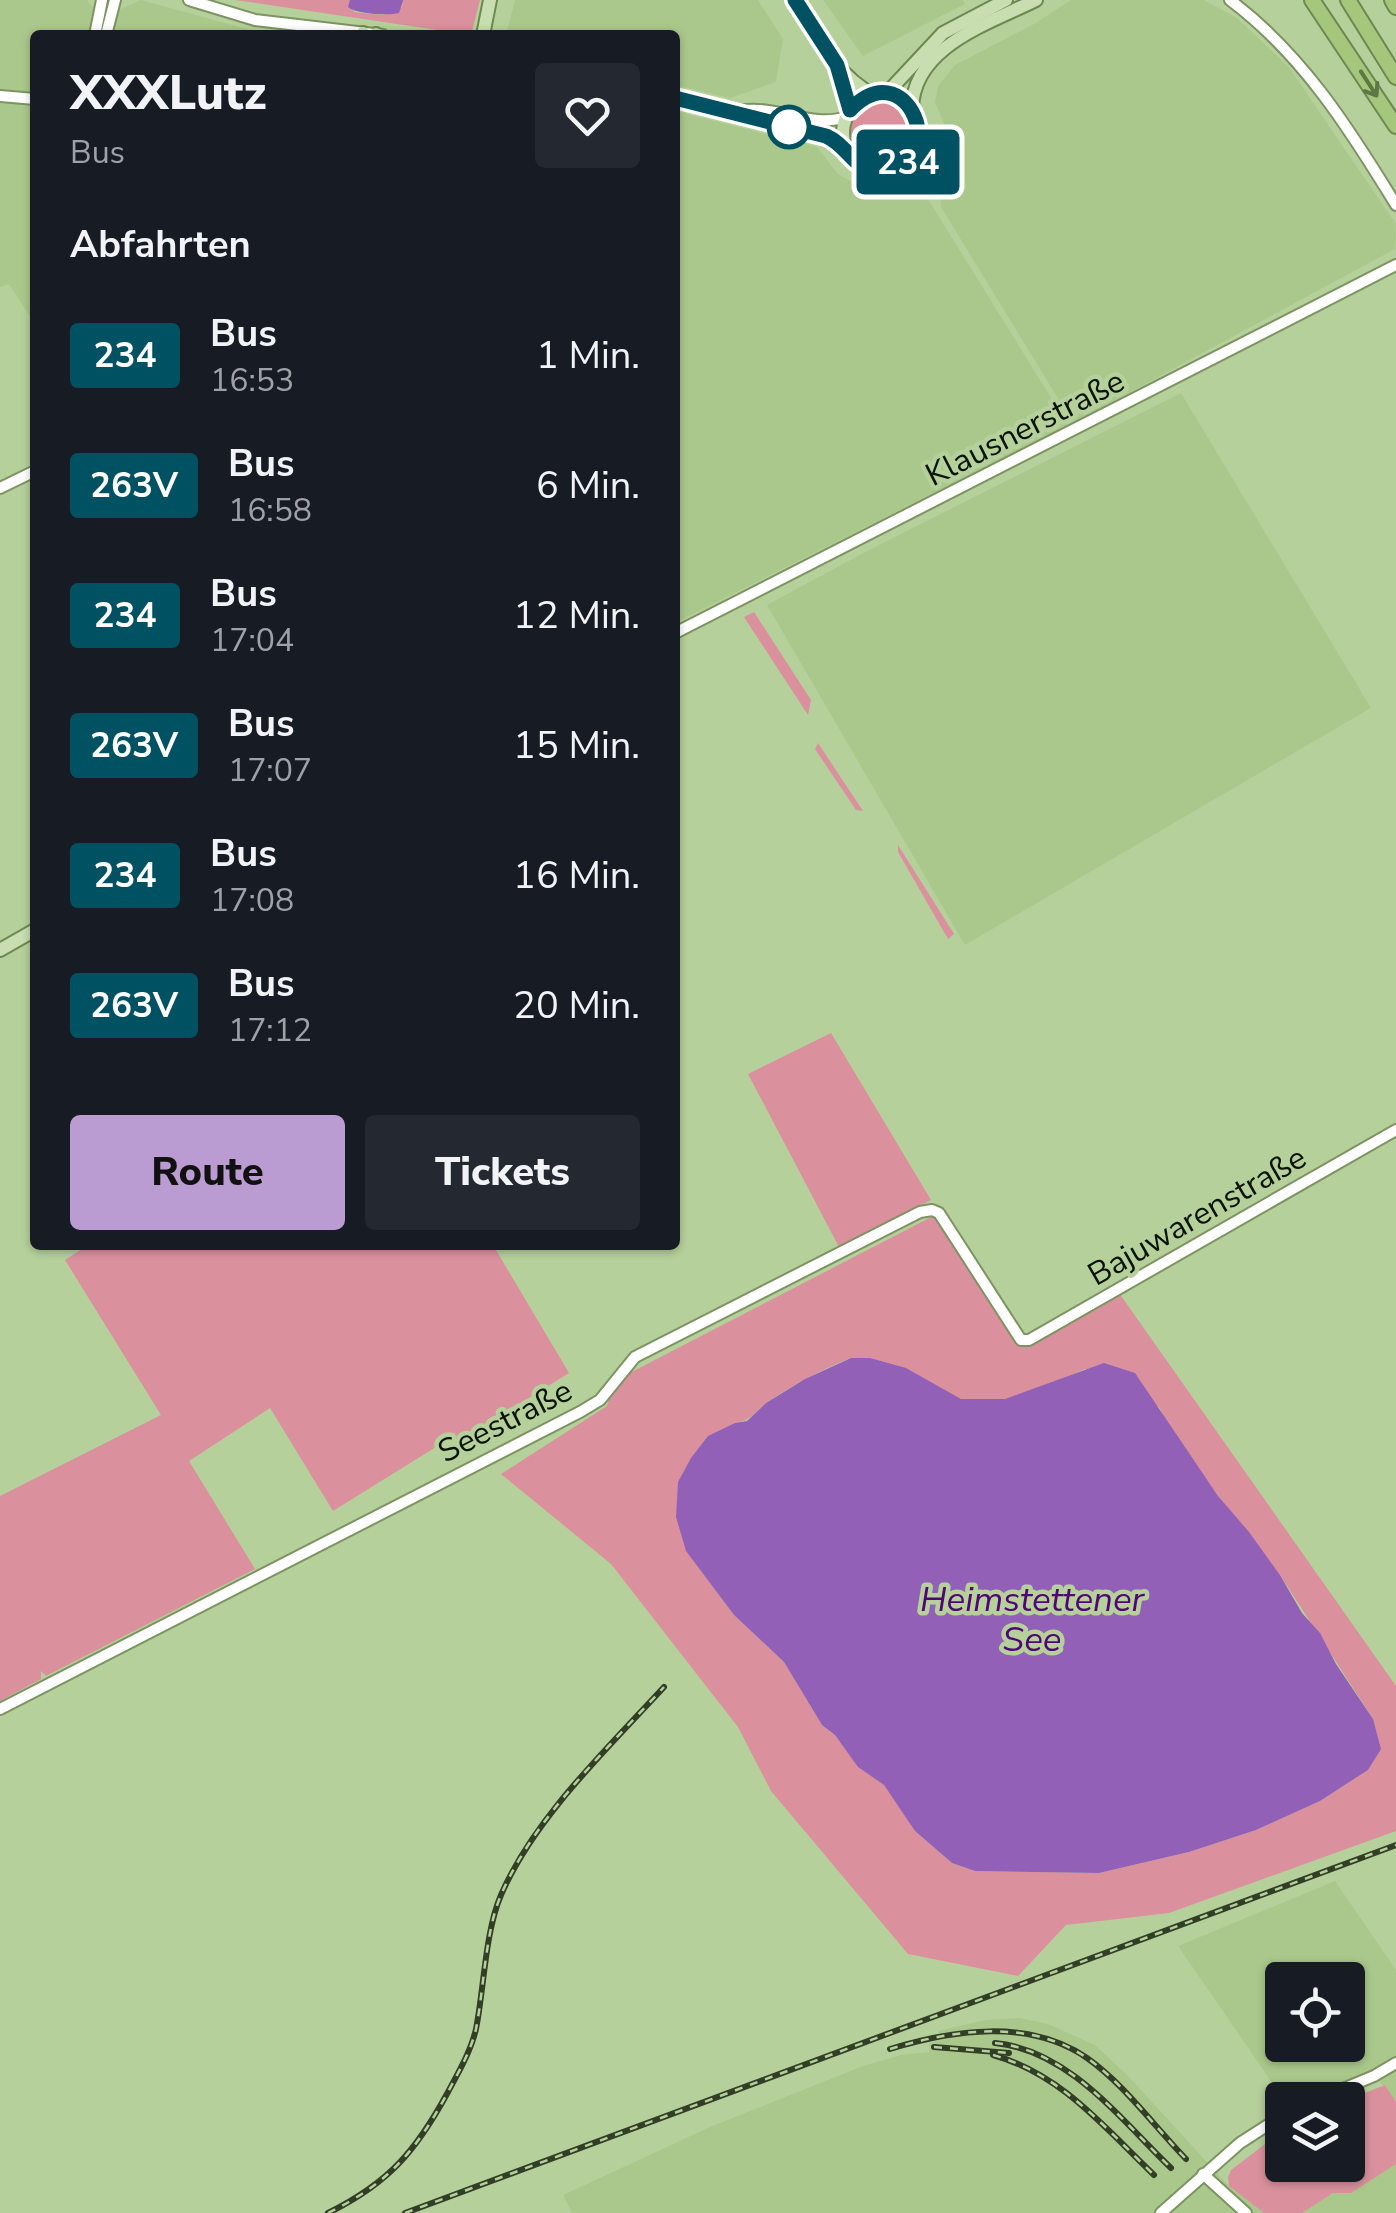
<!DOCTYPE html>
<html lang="de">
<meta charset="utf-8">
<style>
body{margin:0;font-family:"Nunito Sans",sans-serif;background:#242831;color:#f1f3f6;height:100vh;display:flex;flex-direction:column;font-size:38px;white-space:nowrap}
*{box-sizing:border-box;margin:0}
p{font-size:32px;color:#9ea1a6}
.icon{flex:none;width:55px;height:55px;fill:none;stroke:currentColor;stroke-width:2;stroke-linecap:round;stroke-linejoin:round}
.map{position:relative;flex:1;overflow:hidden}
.side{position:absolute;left:30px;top:30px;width:650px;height:1220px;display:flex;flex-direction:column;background:#171b24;border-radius:10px;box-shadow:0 2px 8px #0004}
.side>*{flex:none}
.badge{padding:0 20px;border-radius:8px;font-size:35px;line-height:65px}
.tools{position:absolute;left:1265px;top:1962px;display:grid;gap:20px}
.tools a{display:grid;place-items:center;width:100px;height:100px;border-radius:10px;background:#171b24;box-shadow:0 2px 8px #0004;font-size:50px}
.map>.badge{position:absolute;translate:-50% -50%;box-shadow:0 0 0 5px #fff}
h2{padding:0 40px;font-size:38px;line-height:90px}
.round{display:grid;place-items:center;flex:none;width:105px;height:105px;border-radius:10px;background:#242831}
.head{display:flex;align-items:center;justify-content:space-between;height:170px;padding:0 40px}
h1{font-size:48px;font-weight:800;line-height:75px}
.button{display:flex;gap:20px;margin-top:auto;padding:20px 40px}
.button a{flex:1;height:115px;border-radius:10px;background:#bb9cd2;color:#111;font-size:40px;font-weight:800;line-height:115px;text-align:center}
.button a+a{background:#242831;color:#f1f3f6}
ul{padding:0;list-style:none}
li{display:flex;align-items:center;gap:30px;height:130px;padding:0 40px}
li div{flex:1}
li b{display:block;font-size:38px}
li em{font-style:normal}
li .badge{min-width:110px;font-weight:700;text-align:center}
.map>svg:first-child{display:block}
</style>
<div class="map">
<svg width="1396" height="2213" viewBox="0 0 1396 2213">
<rect width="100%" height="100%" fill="#b6d09b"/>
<g fill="#abc88c" fill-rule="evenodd">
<path d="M0,0H87L91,6L116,11L141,0L269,35H35V324L9,284L0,287Z"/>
<path d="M515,0H758L783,39L776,82L730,98L675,85V35H506Z"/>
<path d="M823,0H963L965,4L863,56Z"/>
<path d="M1071,0H1204L1237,18L1288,66L1396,224L1395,249L1073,423L941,207L939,176L935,162L945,126L935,102L938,86L955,65L1034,24Z"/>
<path d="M675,111L817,147L838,174L866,190L892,188L915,178L1068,425L675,623Z"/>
<path d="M1181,393L1371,708L965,945L767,605L867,551Z"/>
<path d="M1335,1881L1396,1970V2102L1370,2070L1297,2100H1284L1178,1946ZM1282,1980H1348V2045H1282Z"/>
<path d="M1020,2018L1048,2024L1095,2045L1130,2078L1229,2186L1264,2213H572L563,2195L710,2127L863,2066L901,2055L929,2052V2043L940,2040L938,2031L985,2020Z"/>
<path d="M1396,2164V2213H1302L1333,2193L1351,2192Z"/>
</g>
<g fill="#da919d" fill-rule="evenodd">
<path d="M235,0H350L354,12L382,15L402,7L403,0H480L471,35Z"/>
<circle cx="881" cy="133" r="34"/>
<path d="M754,612L811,700L808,715L744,617Z"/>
<path d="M818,743L863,811L856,810L815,749Z"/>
<path d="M898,845L954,934L948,939L898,852Z"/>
<path d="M831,1033L931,1200L839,1247L748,1074Z"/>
<path d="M935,1215L1021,1346L1119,1293L1396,1686V1831L1169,1913L1066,1925L1018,1976L908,1954L771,1791L738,1727L611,1564L501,1474L607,1406L613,1385L620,1378ZM851,1358L961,1399H1005L1047,1386L1085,1369L1159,1407L1170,1428L1218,1496L1280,1575L1373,1719L1368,1770L1320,1801L1256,1830L1189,1852L1099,1873L975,1871L952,1863L915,1831L895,1797L884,1785L859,1767L835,1735L822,1725L784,1662L734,1615L694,1561L735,1423C752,1421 756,1410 769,1401C795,1384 822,1369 851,1358Z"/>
<path d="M88,1245H493L569,1373L442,1452L436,1447L333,1511L270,1408L189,1461L255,1569L46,1676L41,1671V1679L0,1701V1496L161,1415L65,1260Z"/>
<path d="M1385,2085L1396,2102V2164L1351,2193H1333L1302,2213H1264L1229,2186L1228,2177L1231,2170L1282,2131V2165H1348L1347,2100Z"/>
</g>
<g fill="#9261b7">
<path d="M350,0H403V1L399,13C389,16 356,14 348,7Z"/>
<path d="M851,1358H870L906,1368L961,1399H1005L1104,1363L1135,1373L1218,1496L1249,1532L1280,1575L1302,1613L1320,1633L1336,1664L1373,1719L1381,1749L1368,1770L1320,1801L1256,1830L1189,1852L1099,1873L975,1871L952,1863L915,1831L884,1785L858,1767L835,1735L822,1725L784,1662L734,1615L686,1551L676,1517L678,1482L691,1458L708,1436L735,1423L747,1421L766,1403L805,1379Z"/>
</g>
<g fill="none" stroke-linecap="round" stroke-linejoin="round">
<defs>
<g id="minor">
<path d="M189,0L255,20L383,35"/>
<path d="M1230,0C1302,54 1349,128 1396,205"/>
<path d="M95,35L102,0"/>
<path d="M106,35L115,0"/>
<path d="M0,96L35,99"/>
<path d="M675,98L826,136L845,145"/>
<path d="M739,111C777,104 811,129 846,117"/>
<path d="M0,488L35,471"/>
<path d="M675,633L1396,265"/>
<path d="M0,1709L580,1412L600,1400L635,1357L920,1212L932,1210L939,1213L1021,1340H1029L1396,1130"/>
<path d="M1316,2100L1374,2076L1396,2063"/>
<path d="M1203,2174L1246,2213"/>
<path d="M1161,2213L1240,2143L1282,2116"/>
</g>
<g id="major">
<path d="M794,0C816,34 837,77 874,95"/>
<path d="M363,35V33"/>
<path d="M376,35V34"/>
<path d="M483,35L490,0"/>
<path d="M838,68L850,110"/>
<path d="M886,94L943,33L1006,0"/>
<circle cx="882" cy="133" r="39"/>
<path d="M912,109C913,46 990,23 1036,0"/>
<path d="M0,950L35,930"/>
</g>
<g id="highway">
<path d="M1312,0L1396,126"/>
<path d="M1348,0L1396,77"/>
<path d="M1392,0L1396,7"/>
</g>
</defs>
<use href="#minor" stroke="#7c9461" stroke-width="14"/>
<use href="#major" stroke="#6e8851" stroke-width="16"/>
<use href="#highway" stroke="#6e8851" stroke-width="18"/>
<use href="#minor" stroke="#fff" stroke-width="10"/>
<use href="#major" stroke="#c8ddb0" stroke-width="12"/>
<use href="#highway" stroke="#a4c77c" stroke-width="14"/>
<defs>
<g id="rail">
<path d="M995,2043C1069,2050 1121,2120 1171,2168"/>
<path d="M934,2047L1009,2053"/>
<path d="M890,2049C953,2030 1029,2018 1087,2058C1124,2084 1154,2126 1186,2159"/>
<path d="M993,2055C1061,2074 1104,2127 1154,2175"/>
<path d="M328,2213C389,2183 416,2151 448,2092C458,2073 471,2051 476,2029C484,1989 485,1932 501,1895C534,1818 608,1748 664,1687"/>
<path d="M405,2213L1396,1845"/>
</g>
</defs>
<use href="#rail" stroke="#323f26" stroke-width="6"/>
<use href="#rail" stroke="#b6d09b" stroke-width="2.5" stroke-dasharray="8" stroke-linecap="butt"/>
</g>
<defs><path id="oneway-shaft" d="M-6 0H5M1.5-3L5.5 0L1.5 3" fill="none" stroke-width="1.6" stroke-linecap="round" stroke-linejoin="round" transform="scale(2.5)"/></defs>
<use stroke="#5f7645" href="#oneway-shaft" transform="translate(1369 84) rotate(57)"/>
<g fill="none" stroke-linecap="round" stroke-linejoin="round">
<defs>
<path id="line" d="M675,98L826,136C847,145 853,168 875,171C955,184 913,45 850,110L837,65L795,0"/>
</defs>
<use href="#line" stroke="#fff" stroke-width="22"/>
<use href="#line" stroke="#005262" stroke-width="15"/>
</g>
<circle fill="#fff" stroke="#005262" stroke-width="5" cx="789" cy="127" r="20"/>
<g text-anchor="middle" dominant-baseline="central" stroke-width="9" stroke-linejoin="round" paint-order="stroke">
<g font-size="32" fill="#0a1302" stroke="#b6d09b">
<text transform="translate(1025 428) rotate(-27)">Klausnerstraße</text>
<text transform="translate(1197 1216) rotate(-30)">Bajuwarenstraße</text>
<text transform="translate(505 1421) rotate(-27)">Seestraße</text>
</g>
<g font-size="35" font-style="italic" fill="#500475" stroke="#b6d09b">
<text x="1032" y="1599">Heimstettener<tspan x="1032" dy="40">See</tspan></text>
</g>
</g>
</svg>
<div class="tools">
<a><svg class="icon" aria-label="locate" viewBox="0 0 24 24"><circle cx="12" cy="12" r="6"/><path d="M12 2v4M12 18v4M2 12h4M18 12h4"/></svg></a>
<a><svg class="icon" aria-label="layers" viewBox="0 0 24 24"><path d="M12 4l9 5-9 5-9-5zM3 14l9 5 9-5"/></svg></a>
</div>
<b class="badge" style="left:908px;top:162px;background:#005262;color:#fff">234</b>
<section class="side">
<div class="head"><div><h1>XXXLutz</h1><p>Bus</p></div><a class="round"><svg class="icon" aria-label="heart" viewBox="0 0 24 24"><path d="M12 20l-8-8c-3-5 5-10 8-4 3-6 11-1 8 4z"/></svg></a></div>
<h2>Abfahrten</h2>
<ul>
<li><span class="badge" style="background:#005262;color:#fff">234</span><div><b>Bus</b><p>16:53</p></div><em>1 Min.</em></li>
<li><span class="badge" style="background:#005262;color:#fff">263V</span><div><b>Bus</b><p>16:58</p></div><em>6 Min.</em></li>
<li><span class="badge" style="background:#005262;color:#fff">234</span><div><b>Bus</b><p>17:04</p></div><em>12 Min.</em></li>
<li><span class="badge" style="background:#005262;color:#fff">263V</span><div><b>Bus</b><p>17:07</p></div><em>15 Min.</em></li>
<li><span class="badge" style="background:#005262;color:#fff">234</span><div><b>Bus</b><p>17:08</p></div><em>16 Min.</em></li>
<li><span class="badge" style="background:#005262;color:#fff">263V</span><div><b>Bus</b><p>17:12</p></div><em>20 Min.</em></li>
</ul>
<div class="button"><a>Route</a><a>Tickets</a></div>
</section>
</div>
